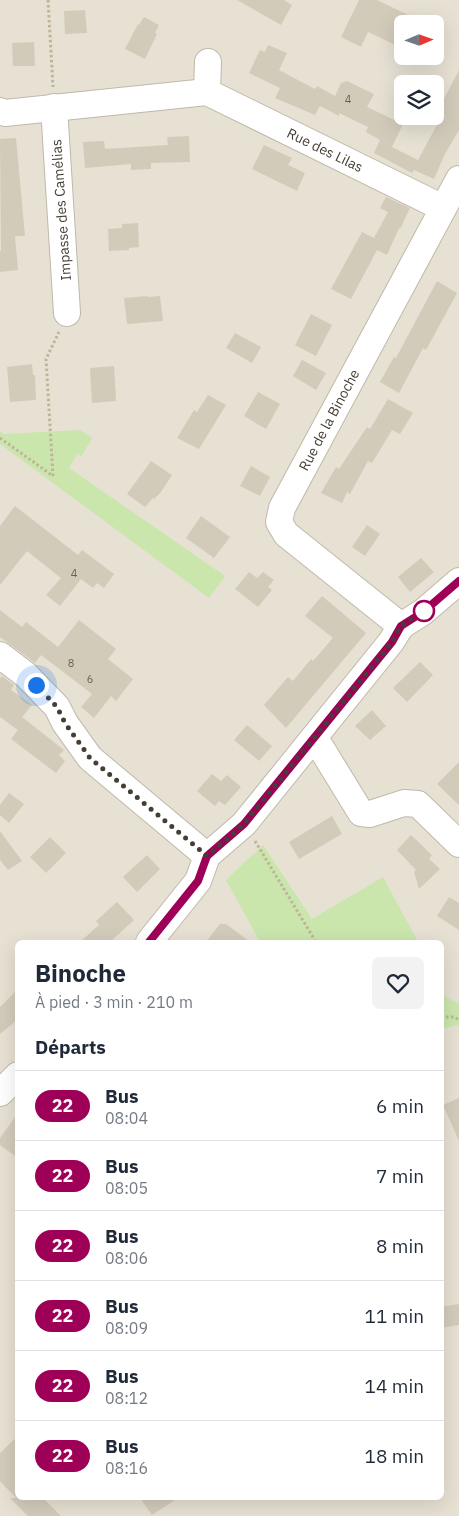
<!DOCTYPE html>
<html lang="fr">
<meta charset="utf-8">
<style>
body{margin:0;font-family:"IBM Plex Sans",sans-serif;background:#f2f2f3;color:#1f2937;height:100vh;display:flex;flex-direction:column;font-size:19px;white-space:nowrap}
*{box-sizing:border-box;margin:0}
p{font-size:16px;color:#747a83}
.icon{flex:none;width:28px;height:28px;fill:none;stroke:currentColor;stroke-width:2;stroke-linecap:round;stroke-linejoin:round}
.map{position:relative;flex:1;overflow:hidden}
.drawer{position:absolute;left:15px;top:940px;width:429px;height:560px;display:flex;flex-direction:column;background:#fff;border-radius:8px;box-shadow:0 5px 20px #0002}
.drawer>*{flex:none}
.badge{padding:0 10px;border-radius:16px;font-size:18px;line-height:32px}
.needle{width:32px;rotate:88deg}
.fabs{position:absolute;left:394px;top:15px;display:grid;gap:10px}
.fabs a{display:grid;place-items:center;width:50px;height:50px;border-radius:8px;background:#fff;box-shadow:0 5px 20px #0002;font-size:25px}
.you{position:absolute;width:25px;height:25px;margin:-12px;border:4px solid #fff;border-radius:50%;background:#1a73e8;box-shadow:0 0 0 8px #1a73e833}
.map>.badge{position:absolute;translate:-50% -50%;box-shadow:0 0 0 2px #fff}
h2{padding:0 20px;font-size:19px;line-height:45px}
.round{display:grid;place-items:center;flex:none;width:52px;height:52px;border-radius:8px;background:#f2f2f3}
.summary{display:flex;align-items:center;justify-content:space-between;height:85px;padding:0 20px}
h1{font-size:24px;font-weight:700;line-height:38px}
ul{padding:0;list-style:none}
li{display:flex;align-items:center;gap:15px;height:70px;padding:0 20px;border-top:1px solid #e0e1e3}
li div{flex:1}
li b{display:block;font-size:19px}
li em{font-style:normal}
li .badge{min-width:55px;font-weight:700;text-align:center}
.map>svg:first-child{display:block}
</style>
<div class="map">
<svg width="459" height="1516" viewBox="0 0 459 1516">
<rect width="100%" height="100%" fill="#f2eee4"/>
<path fill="#e6e1d3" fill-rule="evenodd" d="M0,0H459V1516H0ZM402,24H435V56H402ZM402,84H435V116H402ZM18,942H441V1498H18Z"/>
<g fill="#cae6ad">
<path d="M80,430L92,438L81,457L78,453L69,468L225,576L209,598L0,444V431L4,434Z"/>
<path d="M263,845L312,919L383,877L418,942H260L226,880Z"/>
<path d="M441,988L445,996L459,1004V1027L457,1025L441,1029Z"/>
</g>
<g fill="#d3cbba">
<path d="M237,0H284L292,5L281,25Z"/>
<path d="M359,0H377L427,24H402V48L368,32L361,47L341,37Z"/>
<path d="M85,10L87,33L65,34L64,11Z"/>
<path d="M144,17L159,25L155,33L157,34L145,59L125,49L138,24L139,25Z"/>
<path d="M34,42L35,66H13L12,43Z"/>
<path d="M268,45L287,53L279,70L315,89L317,86L335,96L341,83L347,81L374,94L367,107L403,124L392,147L418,160L438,123L432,120L435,116L459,70V130L444,156L434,179L414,170L412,173L374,153L380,140L366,132L368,127L339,113V116L320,106L315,115L275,98L280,88L249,73L260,50L265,52Z"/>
<path d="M189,136L190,162L151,163V169L131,170V164L85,168L83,142L104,141L105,149L168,145L167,137Z"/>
<path d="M16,138L25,236H15L18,270L0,272V251H1L0,139Z"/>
<path d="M264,145L292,158L288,165L305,173L297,191L252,169Z"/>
<path d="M386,197L410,208L400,229L399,228L387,255L377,250L351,299L331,289L362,232L374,238L388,212L380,208Z"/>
<path d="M138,223L139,247L129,248V250L109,251L108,229L122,228V224Z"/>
<path d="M437,281L457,293L426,350L423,348L399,393L380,382L394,357L396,358Z"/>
<path d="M148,296V297L160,296L163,321L128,324L127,323L124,298Z"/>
<path d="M311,314L332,325L316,356L295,345Z"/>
<path d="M235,333L261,347L252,363L226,348Z"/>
<path d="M302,360L326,373L316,390L293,376Z"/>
<path d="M32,364L33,375H35L36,400L10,402L7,367Z"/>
<path d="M114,366L116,401L92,403L90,368Z"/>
<path d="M258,392L280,404L266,429L244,416Z"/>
<path d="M208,395L226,405L199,449L177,438L194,410L197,412Z"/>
<path d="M388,399L413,413L400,434L392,430L372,463L368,461L350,494L347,492L342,503L321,493L336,467L339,469L367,427L370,429Z"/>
<path d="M151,461L172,475L161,492L154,499L153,498L145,507L127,494Z"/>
<path d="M251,466L270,477L260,496L240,486Z"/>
<path d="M15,506L78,555L82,550L114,574L104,588L97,583L93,588L81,579L60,606L46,595L61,578L27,551L0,585V526Z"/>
<path d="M201,516L230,537L214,558L186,538Z"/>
<path d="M367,525L380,534L365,556L352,547Z"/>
<path d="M421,558L434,572L410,592L398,577Z"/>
<path d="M249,572L257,578L263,572L274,580L268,587L272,590L258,607L235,589Z"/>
<path d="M322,596L366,633L286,728L264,705L288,677L293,681L311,659L313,661L333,638L305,616Z"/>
<path d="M0,610L22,627L26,622L58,647L79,620L116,649L108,659L133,679L116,701L111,696L94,718L81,707L92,694L41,655L35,663L0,637Z"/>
<path d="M420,662L433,675L407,702L393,688Z"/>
<path d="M2,676L14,685L11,690L32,705L22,717L64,750L59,755L65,761L56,773L11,739L18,730L0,717V679Z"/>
<path d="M372,710L386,726L370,740L355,726Z"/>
<path d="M247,725L272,746L259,761L234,740Z"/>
<path d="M459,762V805L437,784Z"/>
<path d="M212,774L221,781L227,775L241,787L225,805L219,801L215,806L197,791Z"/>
<path d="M9,793L24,804L9,823L0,815V805Z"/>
<path d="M332,816L342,834L299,859L289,842Z"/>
<path d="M0,831L22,861L8,870L0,860Z"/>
<path d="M411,835L432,855L429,859L440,869L419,889L414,872L416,870L397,850Z"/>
<path d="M50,837L66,853L46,873L30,857Z"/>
<path d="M147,855L160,869L137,892L123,877Z"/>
<path d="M449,897L459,903V930L437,916Z"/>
<path d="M117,902L134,920L110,942H80L99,925L96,921Z"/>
<path d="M220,924H226L250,942H206Z"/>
<path d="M18,989V1019L0,1034V1007Z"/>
<path d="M459,1098V1141L443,1105Z"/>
<path d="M18,1113V1158L0,1145V1138Z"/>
<path d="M459,1304V1325L441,1328V1307Z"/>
<path d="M18,1436V1498H43L61,1516H28L10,1498H16L0,1481V1453Z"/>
<path d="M140,1498H178L152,1515Z"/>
</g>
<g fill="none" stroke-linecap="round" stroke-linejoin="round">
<defs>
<g id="minor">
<path d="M207,92L208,62"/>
<path d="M54,107L67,313"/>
<path d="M0,111L5,113L207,92L443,208"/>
<path d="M401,626L286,534L279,522L282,508L459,179"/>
<path d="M0,655L26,675L57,707L65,723L90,758L207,856"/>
<path d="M315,738L361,813L370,814L404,803L418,804L459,844"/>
<path d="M149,942L198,881L207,856L244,824L391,642L401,626L423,612L459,581"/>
<path d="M0,1093L18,1075"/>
</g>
</defs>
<use href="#minor" stroke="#c0b9aa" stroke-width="28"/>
<g stroke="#bfb399" stroke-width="3" stroke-dasharray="2.5 2.5" stroke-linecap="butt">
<path d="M48,0L53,87"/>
<path d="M0,438L53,476"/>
<path d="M53,476L46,359L59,332"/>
<path d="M255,841L316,942"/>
<path d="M441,1017H454L459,1020"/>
</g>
<use href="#minor" stroke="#fff" stroke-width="26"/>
</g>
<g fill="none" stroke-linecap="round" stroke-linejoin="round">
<defs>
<path id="line" d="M149,942L198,881L207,856L244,824L392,642L401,626L423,612L459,581"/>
</defs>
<use href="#line" stroke="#fff" stroke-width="11"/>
<use href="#line" stroke="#9f0057" stroke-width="8"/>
<path stroke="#443f34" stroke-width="5" stroke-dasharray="0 9" d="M36,685L57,707L65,723L90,758L207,856L244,824L392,642L401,626L424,611"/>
</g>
<circle fill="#fff" stroke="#9f0057" stroke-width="2.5" cx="424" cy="611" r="10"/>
<g text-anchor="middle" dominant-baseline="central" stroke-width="4" stroke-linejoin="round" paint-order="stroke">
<g font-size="11" fill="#686256">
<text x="348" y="99">4</text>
<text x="74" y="573">4</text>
<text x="71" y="663">8</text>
<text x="90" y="679">6</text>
</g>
<g font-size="14" fill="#443f34" stroke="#fff">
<text transform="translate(325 150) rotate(26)">Rue des Lilas</text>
<text transform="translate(61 210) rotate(-94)">Impasse des Camélias</text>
<text transform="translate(329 420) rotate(-62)">Rue de la Binoche</text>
</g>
</g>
</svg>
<div class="fabs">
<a><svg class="needle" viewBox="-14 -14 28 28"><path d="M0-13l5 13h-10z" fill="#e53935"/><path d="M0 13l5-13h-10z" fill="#747a83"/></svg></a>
<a><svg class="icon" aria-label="layers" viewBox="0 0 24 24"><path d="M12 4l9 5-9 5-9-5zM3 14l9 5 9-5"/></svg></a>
</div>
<div class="you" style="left:36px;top:685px"></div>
<section class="drawer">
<div class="summary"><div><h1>Binoche</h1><p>À pied · 3 min · 210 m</p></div><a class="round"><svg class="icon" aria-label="heart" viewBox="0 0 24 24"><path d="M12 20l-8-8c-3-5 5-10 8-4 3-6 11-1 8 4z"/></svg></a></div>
<h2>Départs</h2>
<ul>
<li><span class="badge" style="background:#9f0057;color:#fff">22</span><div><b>Bus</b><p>08:04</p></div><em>6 min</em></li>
<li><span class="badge" style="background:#9f0057;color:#fff">22</span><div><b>Bus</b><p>08:05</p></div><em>7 min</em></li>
<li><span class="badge" style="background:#9f0057;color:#fff">22</span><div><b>Bus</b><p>08:06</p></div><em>8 min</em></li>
<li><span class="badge" style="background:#9f0057;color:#fff">22</span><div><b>Bus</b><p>08:09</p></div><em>11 min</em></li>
<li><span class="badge" style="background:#9f0057;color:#fff">22</span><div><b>Bus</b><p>08:12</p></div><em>14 min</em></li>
<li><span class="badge" style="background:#9f0057;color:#fff">22</span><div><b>Bus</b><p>08:16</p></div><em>18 min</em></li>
</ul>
</section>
</div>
